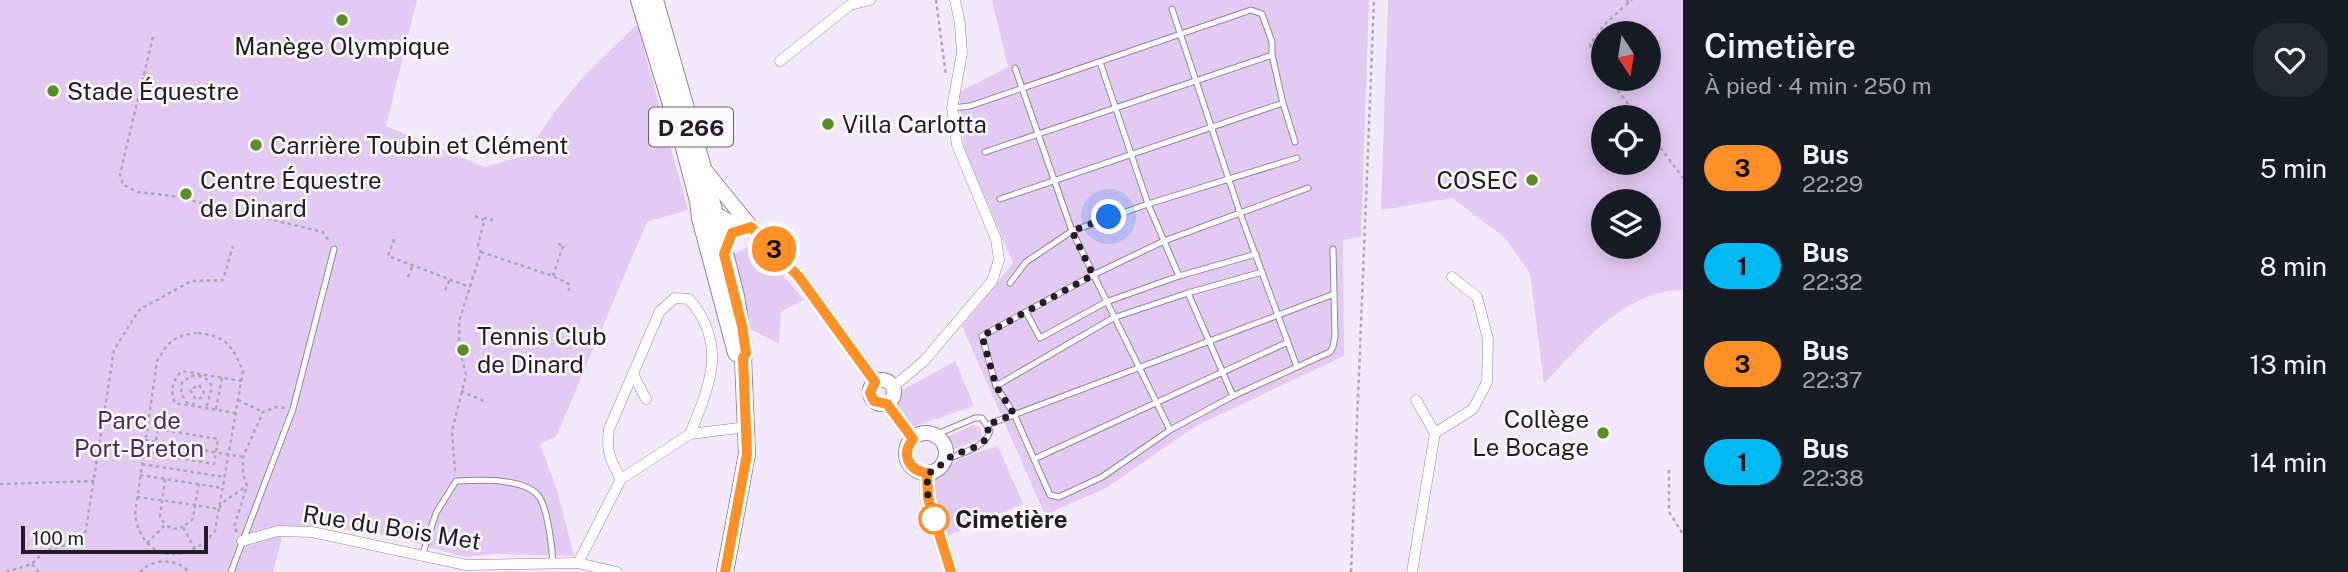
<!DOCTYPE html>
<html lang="fr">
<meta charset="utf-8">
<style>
body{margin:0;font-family:"Public Sans",sans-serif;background:#242831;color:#f1f3f6;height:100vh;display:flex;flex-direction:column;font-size:26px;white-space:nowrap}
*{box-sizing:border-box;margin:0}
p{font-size:23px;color:#9ea1a6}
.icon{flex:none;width:38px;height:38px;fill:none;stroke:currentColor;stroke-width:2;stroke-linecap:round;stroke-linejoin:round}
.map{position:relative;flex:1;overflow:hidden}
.drawer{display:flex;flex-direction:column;background:#171b24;width:665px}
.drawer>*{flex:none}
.badge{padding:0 14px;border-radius:23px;font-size:24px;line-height:46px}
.needle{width:46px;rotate:168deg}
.fabs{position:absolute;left:1591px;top:21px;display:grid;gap:14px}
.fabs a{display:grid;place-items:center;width:70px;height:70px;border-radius:50%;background:#171b24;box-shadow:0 4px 18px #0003;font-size:35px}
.scale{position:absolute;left:21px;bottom:18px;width:187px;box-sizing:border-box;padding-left:7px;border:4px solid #231c27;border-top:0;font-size:19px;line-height:24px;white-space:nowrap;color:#231c27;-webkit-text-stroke:5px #fbfbfb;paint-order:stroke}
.you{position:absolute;width:35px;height:35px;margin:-18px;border:5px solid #fff;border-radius:50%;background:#1a73e8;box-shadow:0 0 0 10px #1a73e833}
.map>.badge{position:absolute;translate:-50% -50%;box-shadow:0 0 0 4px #fff}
.round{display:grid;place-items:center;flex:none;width:74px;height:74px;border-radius:28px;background:#242831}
.overview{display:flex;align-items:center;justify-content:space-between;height:119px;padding:0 21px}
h1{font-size:33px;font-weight:600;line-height:52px}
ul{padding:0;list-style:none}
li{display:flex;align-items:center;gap:21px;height:98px;padding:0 21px}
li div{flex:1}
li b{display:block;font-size:26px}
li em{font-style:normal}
li .badge{min-width:77px;font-weight:700;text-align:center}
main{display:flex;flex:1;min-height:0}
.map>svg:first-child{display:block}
</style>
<main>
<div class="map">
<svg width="1683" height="572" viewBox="0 0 1683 572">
<rect width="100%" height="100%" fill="#f4e9fc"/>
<g fill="#e3caf3" fill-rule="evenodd">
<path d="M0,0H417L386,126L485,167L524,156L556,110L584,76L637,24L688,210L647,222L556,437L540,444L557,490L574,556L497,554L464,557L391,536L316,526H285L273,572H0Z"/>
<path d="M992,0H1369L1361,237L1343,240L1344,356L1196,426L1106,488L1045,515L962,326L1013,263L964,149L959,92L1008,67Z"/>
<path d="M1388,0H1683V290C1623,291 1582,344 1544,384L1530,273L1505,238L1452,198L1381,210ZM1648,33V79H1603V33ZM1603,117H1648V163H1603ZM1603,201H1648V247H1603Z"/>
<path d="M752,245L776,267L804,300L781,311L779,344L752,330L747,322L733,254Z"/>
<path d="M955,361L974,406L912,427L895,406L901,391Z"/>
<path d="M973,425L980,427L982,436L980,439L950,451L944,438Z"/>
<path d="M998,446L1023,504L948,536C942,523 932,504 933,489C934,463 978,453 998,446Z"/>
</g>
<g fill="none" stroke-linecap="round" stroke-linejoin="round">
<defs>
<g id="service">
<path d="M1172,9L1240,213L1297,367"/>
<path d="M1100,62L1148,204L1179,276"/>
<path d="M1015,68L1072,231L1170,430"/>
<path d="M952,108L970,106L1251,10L1262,14L1272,42V55L1283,103L1295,142"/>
<path d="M985,152L1272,55"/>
<path d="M1308,188L1164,241L1093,275L982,336L996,386L1014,414L1050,495L1059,497L1102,477L1170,430L1233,396L1330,352L1333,347L1335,336L1333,249"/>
<path d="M1000,199L1283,103"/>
<path d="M1010,283L1026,262L1072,231L1148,204L1297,158"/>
<path d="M1188,293L1233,396"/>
<path d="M1026,312L1040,338L1106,302L1179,276L1256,254"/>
<path d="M996,386L1113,318L1188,293L1262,272"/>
<path d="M987,425L1334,294"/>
<path d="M935,435L975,418H982L990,431C984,449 961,453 945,460"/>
<path d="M1034,459L1288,342"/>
<path d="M422,556L436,513L456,481C478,480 527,477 540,498C548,512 552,547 553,563"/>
<path d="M231,572L293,409L334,249"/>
</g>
<g id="minor">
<path d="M780,61L850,5L870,0"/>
<path d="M633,374L646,399"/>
<path d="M893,387L924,361L992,281L999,260L996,239L957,145L952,108L962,53L960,24L955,0"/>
<path d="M1416,400L1435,433"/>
<path d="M621,479C610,460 606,451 609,429L660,311L675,298L689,299C728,344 710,385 690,434"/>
<path d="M242,541L278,531L312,532L466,565L578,563L617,572"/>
<path d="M578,563L621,479L690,434L747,427"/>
<path d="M1412,572L1435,433L1473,409L1487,382L1488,339L1477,297L1452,277"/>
</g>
<g id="secondary">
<path d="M704,169L751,227L799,277L875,382"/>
<path d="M710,211L730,222L751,227"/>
<circle cx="882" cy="392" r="12"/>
<path d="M887,404L913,439"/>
<circle cx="926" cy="453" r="20"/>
<path d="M927,473L928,498L951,572"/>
</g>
<g id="primary">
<path d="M639,0L682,140L698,201L700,218L736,353"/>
<path d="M655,0L703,168L736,296L745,353L743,358L747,454L725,572"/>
</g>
</defs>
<use href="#service" stroke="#94829f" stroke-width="7"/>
<use href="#minor" stroke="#94829f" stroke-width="11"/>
<use href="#secondary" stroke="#94829f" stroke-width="16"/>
<use href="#primary" stroke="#94829f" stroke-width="18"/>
<g stroke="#ada3b3" stroke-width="2.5" stroke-dasharray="3.5 3.5" stroke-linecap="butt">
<path d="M936,0L946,76"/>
<path d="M1627,0L1628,3L1632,0"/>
<path d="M153,37L124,157L120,174L123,185L138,192L172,196L323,232L330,243"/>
<path d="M1603,72L1597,65L1590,44L1607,22L1628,3"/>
<path d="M1609,79L1638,117"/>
<path d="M1648,131L1683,178"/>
<path d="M475,216L484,220"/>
<path d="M394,239L388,256L470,287"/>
<path d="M558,244L565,247"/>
<path d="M481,252L553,276L569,284V291"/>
<path d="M553,276L563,246"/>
<path d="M408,277L413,265"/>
<path d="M445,290L450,279"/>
<path d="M198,333C227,336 232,346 243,371L215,531C188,566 141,562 135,514L157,361C170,340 173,336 198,333Z"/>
<path d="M461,391L484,401"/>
<path d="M238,400L263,412"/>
<path d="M188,404L181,394L182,383L190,376C200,375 209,377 212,388L206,408"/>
<path d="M193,406L195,398L190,390L199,385L204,393L201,398H195"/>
<path d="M216,409L222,378"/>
<path d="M236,413L175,403C170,392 173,378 182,371L242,381"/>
<path d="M158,429L218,439L214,464L154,454Z"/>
<path d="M145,440L180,446"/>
<path d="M191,448L243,457"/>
<path d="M185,459L186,451L191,448L190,443L186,442L182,446L186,451"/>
<path d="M142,464L224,477"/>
<path d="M1669,470V512L1683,534"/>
<path d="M455,471L452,431L466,375L459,346V321L481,252L478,245L485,218L493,220"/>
<path d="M140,475L222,488"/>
<path d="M165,479L160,516L165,525"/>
<path d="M0,484L94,481"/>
<path d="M137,497L195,505L199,484"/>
<path d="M237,532L234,527L247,486L243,474V457L263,412L276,407L286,408"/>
<path d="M147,543L165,525L173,529L183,527"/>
<path d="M195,549L183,527L193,519L195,505L218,509L226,500L247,486"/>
<path d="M32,564L39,572"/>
<path d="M6,572L32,564L45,551L78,541L85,535L114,350L139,310L191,281L223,280L233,246"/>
<path d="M140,572C152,558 177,558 189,572"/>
<path d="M1351,572L1374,0"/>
</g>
<use href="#service" stroke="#fff" stroke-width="5"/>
<use href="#minor" stroke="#fff" stroke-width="10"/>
<use href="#secondary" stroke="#fff" stroke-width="14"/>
<use href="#primary" stroke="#fff" stroke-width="16"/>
</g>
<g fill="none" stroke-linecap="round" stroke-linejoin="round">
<defs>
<path id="line" d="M725,572L747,454L743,358L746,353L742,326L724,254L732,233L751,227L799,277L875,382L870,393L874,401L887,404L913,439C901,454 908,470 927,473L928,498L951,572"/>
</defs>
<use href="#line" stroke="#fff" stroke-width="16"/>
<use href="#line" stroke="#ff9027" stroke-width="10"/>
<path stroke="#231c27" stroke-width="7" stroke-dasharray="0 12.6" d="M934,519L928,498L927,473C937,471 938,467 945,461C958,449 978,452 989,435L987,425L1014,414L996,386L982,336L1093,275L1072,231L1109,217"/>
</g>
<g fill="#5a8d24" stroke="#fbfbfb" stroke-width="2.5">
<circle cx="342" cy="20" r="7"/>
<circle cx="53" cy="91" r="7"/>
<circle cx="828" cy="124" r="7"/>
<circle cx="256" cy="145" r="7"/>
<circle cx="1532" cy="180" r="7"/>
<circle cx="186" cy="194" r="7"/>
<circle cx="463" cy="350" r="7"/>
<circle cx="1603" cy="433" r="7"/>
</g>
<circle fill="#fff" stroke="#ff9027" stroke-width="3.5" cx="934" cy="519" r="14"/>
<g text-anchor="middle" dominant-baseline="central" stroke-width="5" stroke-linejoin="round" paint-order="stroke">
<rect fill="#fbfbfb" stroke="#645f67" stroke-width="2" x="649" y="107.5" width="84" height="39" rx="5"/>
<g font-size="23" font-weight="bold" fill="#231c27">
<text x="691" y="127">D 266</text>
</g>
<g font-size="24" fill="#231c27" stroke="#fbfbfb" text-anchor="start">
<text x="342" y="46" text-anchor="middle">Manège Olympique</text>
<text x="67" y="91">Stade Équestre</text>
<text x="842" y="124">Villa Carlotta</text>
<text x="270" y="145">Carrière Toubin et Clément</text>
<text x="200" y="180">Centre Équestre<tspan x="200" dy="28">de Dinard</tspan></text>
<text x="1518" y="180" text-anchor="end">COSEC</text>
<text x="477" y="336">Tennis Club<tspan x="477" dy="28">de Dinard</tspan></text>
<text x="1589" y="419" text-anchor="end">Collège<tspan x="1589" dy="28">Le Bocage</tspan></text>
</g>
<g font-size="24" fill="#4d2960" stroke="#fbfbfb">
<text x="139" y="420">Parc de<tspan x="139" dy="28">Port-Breton</tspan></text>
</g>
<g font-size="24" font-weight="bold" fill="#231c27" stroke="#fbfbfb" text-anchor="start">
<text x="955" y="519">Cimetière</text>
</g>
<g font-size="24" fill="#231c27" stroke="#fbfbfb">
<text transform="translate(392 527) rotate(9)">Rue du Bois Met</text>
</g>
</g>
</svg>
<div class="fabs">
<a><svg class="needle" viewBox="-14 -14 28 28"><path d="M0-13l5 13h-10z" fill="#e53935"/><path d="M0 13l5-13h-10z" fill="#9ea1a6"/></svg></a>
<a><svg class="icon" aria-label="locate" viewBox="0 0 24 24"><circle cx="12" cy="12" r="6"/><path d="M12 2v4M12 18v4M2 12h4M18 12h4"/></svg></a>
<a><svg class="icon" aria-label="layers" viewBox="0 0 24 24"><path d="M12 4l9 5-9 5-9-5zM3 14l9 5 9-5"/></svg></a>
</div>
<div class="scale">100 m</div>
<div class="you" style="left:1109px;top:217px"></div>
<b class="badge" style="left:774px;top:249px;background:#ff9027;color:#111">3</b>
</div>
<section class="drawer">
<div class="overview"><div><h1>Cimetière</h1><p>À pied · 4 min · 250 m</p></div><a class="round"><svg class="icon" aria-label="heart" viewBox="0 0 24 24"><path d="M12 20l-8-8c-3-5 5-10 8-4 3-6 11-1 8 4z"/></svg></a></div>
<ul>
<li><span class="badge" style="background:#ff9027;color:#111">3</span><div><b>Bus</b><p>22:29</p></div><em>5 min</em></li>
<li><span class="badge" style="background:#00b9f2;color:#111">1</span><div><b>Bus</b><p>22:32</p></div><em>8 min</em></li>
<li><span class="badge" style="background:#ff9027;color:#111">3</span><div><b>Bus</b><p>22:37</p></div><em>13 min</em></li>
<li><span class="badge" style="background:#00b9f2;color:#111">1</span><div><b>Bus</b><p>22:38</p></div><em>14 min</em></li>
</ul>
</section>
</main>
